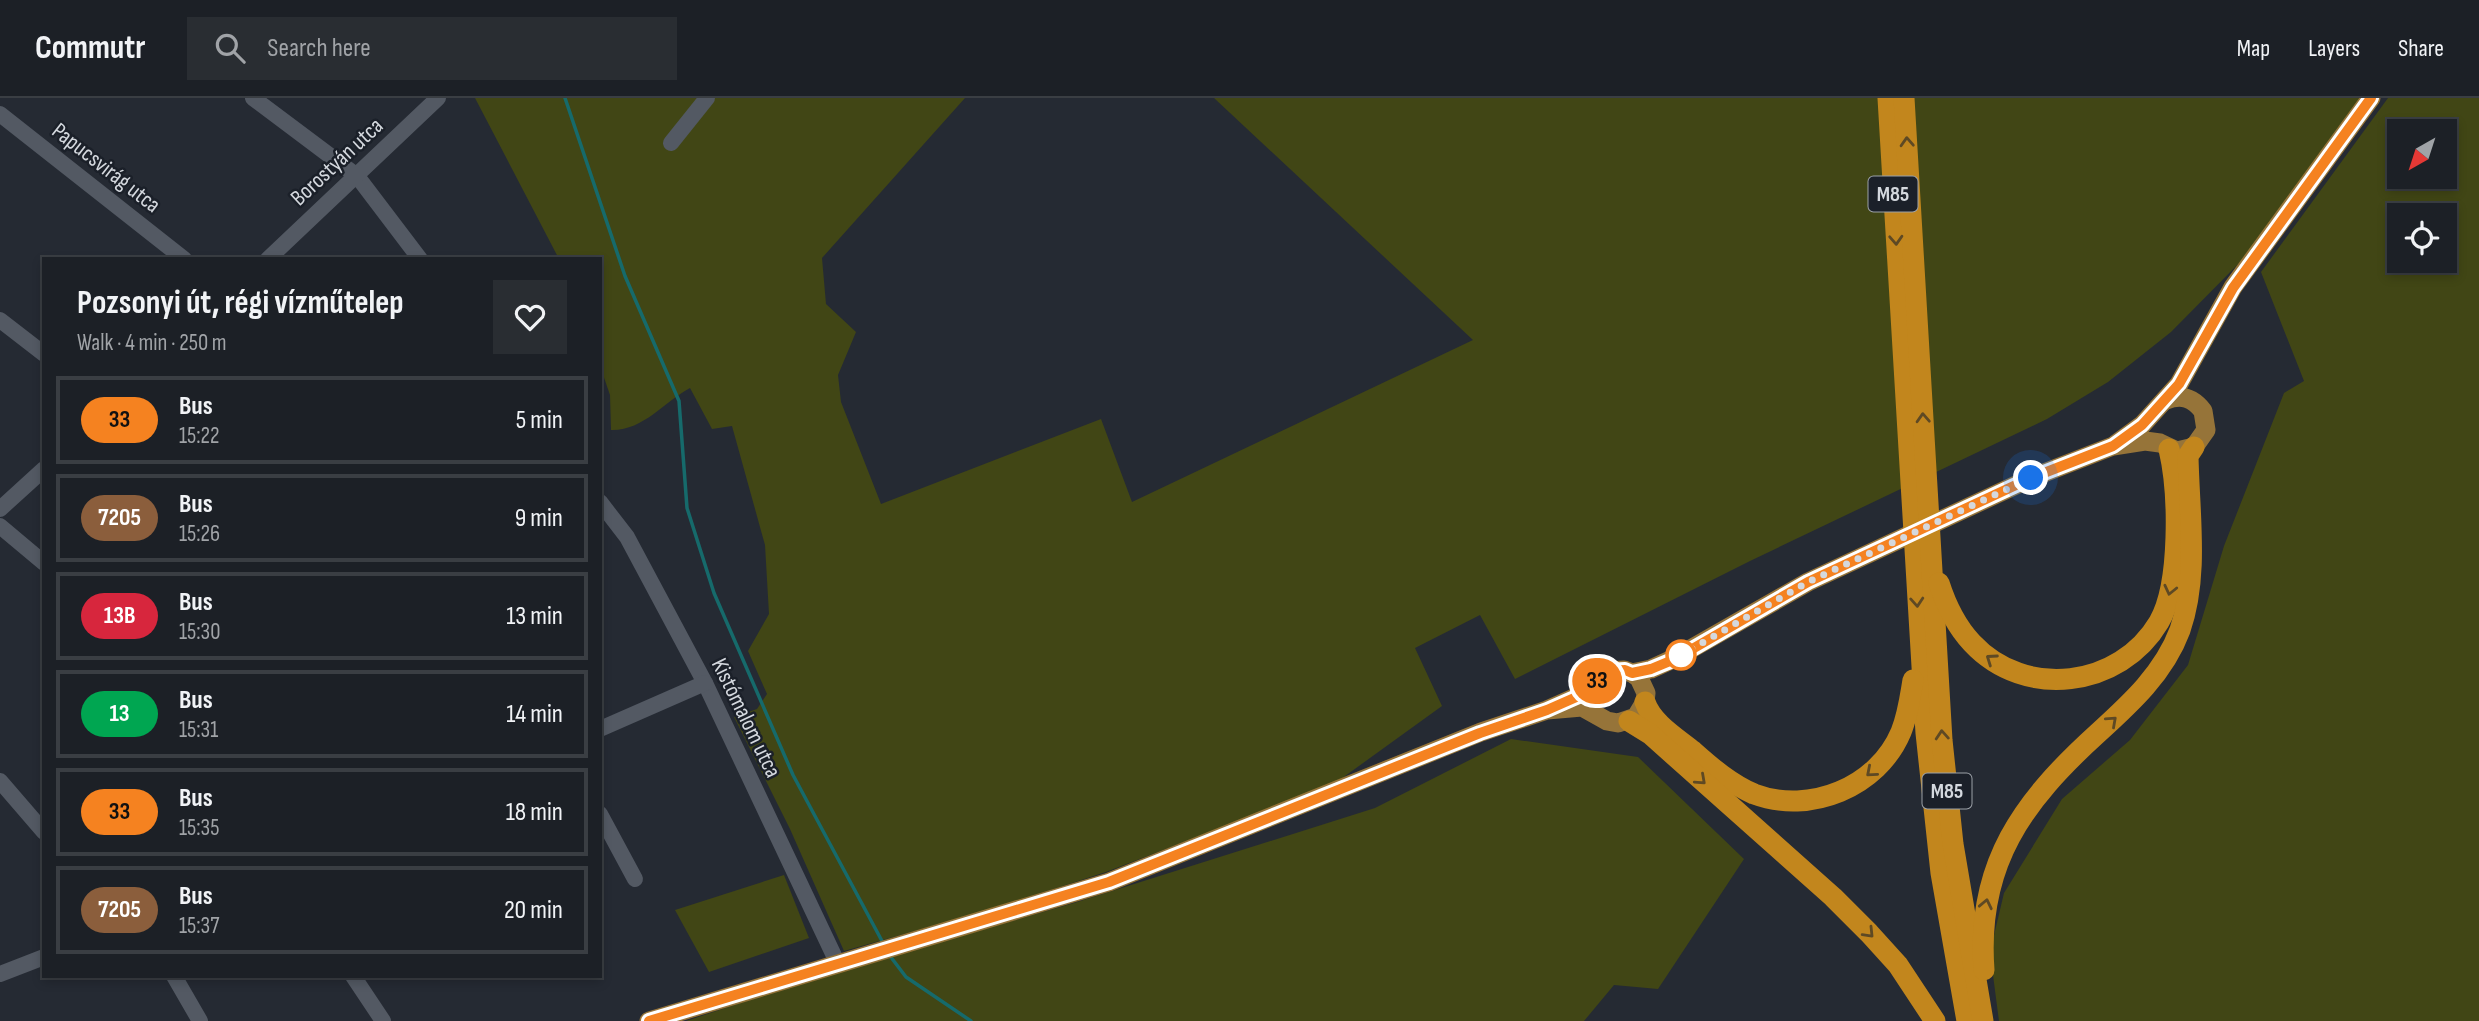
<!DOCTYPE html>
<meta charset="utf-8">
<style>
body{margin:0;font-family:"Sofia Sans Condensed",sans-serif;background:#292d32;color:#f1f3f6;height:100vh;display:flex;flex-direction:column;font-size:26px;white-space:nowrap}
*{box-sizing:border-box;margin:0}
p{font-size:23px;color:#a0a3a7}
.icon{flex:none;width:38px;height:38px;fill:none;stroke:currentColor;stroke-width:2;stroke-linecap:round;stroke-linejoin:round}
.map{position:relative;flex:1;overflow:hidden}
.drawer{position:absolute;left:42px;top:159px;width:560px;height:721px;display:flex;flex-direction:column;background:#1c2026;border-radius:0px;box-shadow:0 4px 10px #0003,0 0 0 2px #3a3e43}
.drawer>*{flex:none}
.badge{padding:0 14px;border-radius:23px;font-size:24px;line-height:46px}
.needle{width:46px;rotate:219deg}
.tools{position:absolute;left:2387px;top:21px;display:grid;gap:14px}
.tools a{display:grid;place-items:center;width:70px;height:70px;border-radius:0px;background:#1c2026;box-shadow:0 4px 10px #0003,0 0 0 2px #3a3e43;font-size:35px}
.you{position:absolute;width:35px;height:35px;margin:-18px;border:5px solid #fff;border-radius:50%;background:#1a73e8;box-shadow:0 0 0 10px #1a73e833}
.map>.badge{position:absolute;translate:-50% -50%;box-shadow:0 0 0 4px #fff}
.round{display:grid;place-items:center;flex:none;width:74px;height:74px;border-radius:0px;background:#292d32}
.summary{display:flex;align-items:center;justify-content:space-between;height:119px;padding:0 35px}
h1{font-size:33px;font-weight:700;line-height:52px}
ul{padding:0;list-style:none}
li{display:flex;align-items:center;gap:21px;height:88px;margin:0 14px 10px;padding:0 21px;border:4px solid #3a3e43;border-radius:0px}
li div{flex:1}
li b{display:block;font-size:26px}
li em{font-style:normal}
li .badge{min-width:77px;font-weight:700;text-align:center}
header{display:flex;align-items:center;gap:42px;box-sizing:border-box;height:98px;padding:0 35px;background:#1c2026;border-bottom:2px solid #3a3e43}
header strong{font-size:33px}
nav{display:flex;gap:38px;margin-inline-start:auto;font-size:24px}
.search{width:490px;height:63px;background:#292d32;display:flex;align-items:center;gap:18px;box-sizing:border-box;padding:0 24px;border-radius:0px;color:#a0a3a7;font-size:26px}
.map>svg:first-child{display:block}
</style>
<header>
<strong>Commutr</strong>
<div class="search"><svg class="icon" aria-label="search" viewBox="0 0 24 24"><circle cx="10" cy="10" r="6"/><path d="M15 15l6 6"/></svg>Search here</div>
<nav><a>Map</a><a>Layers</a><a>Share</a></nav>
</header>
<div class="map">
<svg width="2479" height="923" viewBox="0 0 2479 923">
<rect width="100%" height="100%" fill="#252a33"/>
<g fill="#414615" fill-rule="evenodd">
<path d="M475,0H965L822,160L826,206L856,234L838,277L841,304L881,406L1101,321L1132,404L1473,242L1214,0H2361L2252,152L2171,234L2108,284L2047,321L1750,463L1515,581L1480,517L1415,550L1442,608L1334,686L1106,774L989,812L844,853L790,731L734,619L757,611L767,596L748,553L769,516L765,447L732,328L712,331L690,290C664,304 643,333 611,332L610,297L600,268V161H559Z"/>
<path d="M2388,0H2479V923H1999L1990,854L2004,795L2062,701L2130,642L2188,567L2224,448L2284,295L2304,283L2261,174ZM2399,33H2445V79H2399ZM2399,117H2445V163H2399Z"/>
<path d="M1511,641L1638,659L1744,761L1658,891L1614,887L1584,923H686L819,879L1074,805L1375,710Z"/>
<path d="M784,777L809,840L709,874L675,812Z"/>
</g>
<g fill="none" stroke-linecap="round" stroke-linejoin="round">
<g stroke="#166a6b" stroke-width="3.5">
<path d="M565,0L625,178L679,303L687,410L714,495L793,677L882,843"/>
<path d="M890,858L906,879L971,923"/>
</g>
<g stroke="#535963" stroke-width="16">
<path d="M253,0L357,78L420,161"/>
<path d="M0,16L184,161"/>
<path d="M671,45L707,0"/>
<path d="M268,161L438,0"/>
<path d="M0,222L44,256"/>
<path d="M600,404L627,439L705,585L837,864"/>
<path d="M0,411L44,371"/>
<path d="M0,428L44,465"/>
<path d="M600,631L705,585"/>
<path d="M0,683L44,734"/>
<path d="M600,716L635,781"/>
<path d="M0,876L44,859"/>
<path d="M174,878L200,923"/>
<path d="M353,878L383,923"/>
</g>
<g stroke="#967439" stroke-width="19">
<path d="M2116,346L2142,327L2179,286L2233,189L2371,0"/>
<path d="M1632,575L1651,571L1675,560L1808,484L2031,380L2113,348L2145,343L2160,345L2177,353L2194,349L2206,332L2203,313C2193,300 2182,296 2166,302"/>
<path d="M649,923L1109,784L1481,634L1547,612L1581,597L1608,573L1624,572L1632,575L1639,580L1646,595L1645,604L1636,619L1618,625L1607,623L1582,609L1547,612"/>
</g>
<g stroke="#c2861d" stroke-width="21">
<path d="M1888,0L1926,635L1941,775L1967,923"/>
<path d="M1904,0L1942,642L1953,746L1983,923"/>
<path d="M1939,485C1946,507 1956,528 1972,545C2025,602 2120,590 2159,524C2181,486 2179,394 2169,351"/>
<path d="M1645,604C1652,625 1677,640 1693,653C1712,670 1731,686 1754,696C1810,717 1878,689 1901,634C1908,617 1910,600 1913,582"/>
<path d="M1629,623L1650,636L1833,799L1869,835L1898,867L1935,923"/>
<path d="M1984,872C1976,766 2023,703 2098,635C2131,605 2164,575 2180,532C2199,478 2189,415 2188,358L2194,349"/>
</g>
</g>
<defs><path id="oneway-chevron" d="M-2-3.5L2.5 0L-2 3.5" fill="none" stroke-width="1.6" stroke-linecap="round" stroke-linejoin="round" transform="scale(1.75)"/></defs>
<g stroke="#5e4924">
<use href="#oneway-chevron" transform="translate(1907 44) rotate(-93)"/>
<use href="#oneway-chevron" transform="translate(1896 142) rotate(87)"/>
<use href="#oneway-chevron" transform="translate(1923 320) rotate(-93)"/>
<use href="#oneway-chevron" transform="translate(2170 492) rotate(103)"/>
<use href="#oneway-chevron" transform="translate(1917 504) rotate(86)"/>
<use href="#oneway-chevron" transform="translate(1991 561) rotate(-145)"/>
<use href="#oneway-chevron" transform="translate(2112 623) rotate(-42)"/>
<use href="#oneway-chevron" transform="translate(1942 637) rotate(-94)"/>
<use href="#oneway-chevron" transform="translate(1871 674) rotate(139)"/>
<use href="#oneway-chevron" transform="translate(1701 682) rotate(42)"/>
<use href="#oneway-chevron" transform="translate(1986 806) rotate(-78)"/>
<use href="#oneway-chevron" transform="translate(1869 835) rotate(46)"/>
</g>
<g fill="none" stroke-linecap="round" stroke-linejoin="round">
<defs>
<path id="line" d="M649,923L1109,784L1480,635L1547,612L1581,597L1608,573L1625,572L1632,575L1651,571L1675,561L1808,484L2031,380L2113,348L2142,327L2179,286L2233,190L2371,0"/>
</defs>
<use href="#line" stroke="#fff" stroke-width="16"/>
<use href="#line" stroke="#f58220" stroke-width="10"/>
<path stroke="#d4d8de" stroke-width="7" stroke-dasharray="0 12.6" d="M1681,557L1808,484L2031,380"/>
</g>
<circle fill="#fff" stroke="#f58220" stroke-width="3.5" cx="1681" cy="557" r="14"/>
<g text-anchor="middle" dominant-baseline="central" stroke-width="5" stroke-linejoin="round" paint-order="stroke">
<g fill="#1b2029" stroke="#9ca1a8" stroke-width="2">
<rect x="1868.5" y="78.5" width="49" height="35" rx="5"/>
<rect x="1922.5" y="675.5" width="49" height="35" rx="5"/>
</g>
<g font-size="21" font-weight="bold" fill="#d4d8de">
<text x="1893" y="96">M85</text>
<text x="1947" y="693">M85</text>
</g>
<g font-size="23" fill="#d4d8de" stroke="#1b2029">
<text transform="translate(337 64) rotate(-43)">Borostyán utca</text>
<text transform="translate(106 70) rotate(38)">Papucsvirág utca</text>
<text transform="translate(746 620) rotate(64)">Kistómalom utca</text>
</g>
</g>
</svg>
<div class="tools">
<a><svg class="needle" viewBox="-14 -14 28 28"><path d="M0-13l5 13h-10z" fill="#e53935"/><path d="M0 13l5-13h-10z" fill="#a0a3a7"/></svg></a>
<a><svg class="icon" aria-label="locate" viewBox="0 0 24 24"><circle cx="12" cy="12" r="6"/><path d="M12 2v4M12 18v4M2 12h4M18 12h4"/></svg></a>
</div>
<div class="you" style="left:2031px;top:380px"></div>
<b class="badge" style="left:1597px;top:583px;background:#f58220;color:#111">33</b>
<section class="drawer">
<div class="summary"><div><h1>Pozsonyi út, régi vízműtelep</h1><p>Walk · 4 min · 250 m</p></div><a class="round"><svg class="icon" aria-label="heart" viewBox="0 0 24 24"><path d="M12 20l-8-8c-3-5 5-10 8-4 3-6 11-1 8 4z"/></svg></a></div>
<ul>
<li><span class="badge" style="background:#f58220;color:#111">33</span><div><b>Bus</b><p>15:22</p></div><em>5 min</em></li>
<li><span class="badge" style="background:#8b5e3c;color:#fff">7205</span><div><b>Bus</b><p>15:26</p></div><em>9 min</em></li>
<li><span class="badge" style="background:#d7263d;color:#fff">13B</span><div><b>Bus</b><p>15:30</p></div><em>13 min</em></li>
<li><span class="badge" style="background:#00a651;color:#fff">13</span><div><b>Bus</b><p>15:31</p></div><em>14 min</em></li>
<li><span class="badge" style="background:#f58220;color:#111">33</span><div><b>Bus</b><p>15:35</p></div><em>18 min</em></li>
<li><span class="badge" style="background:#8b5e3c;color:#fff">7205</span><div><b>Bus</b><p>15:37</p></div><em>20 min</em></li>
</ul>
</section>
</div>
